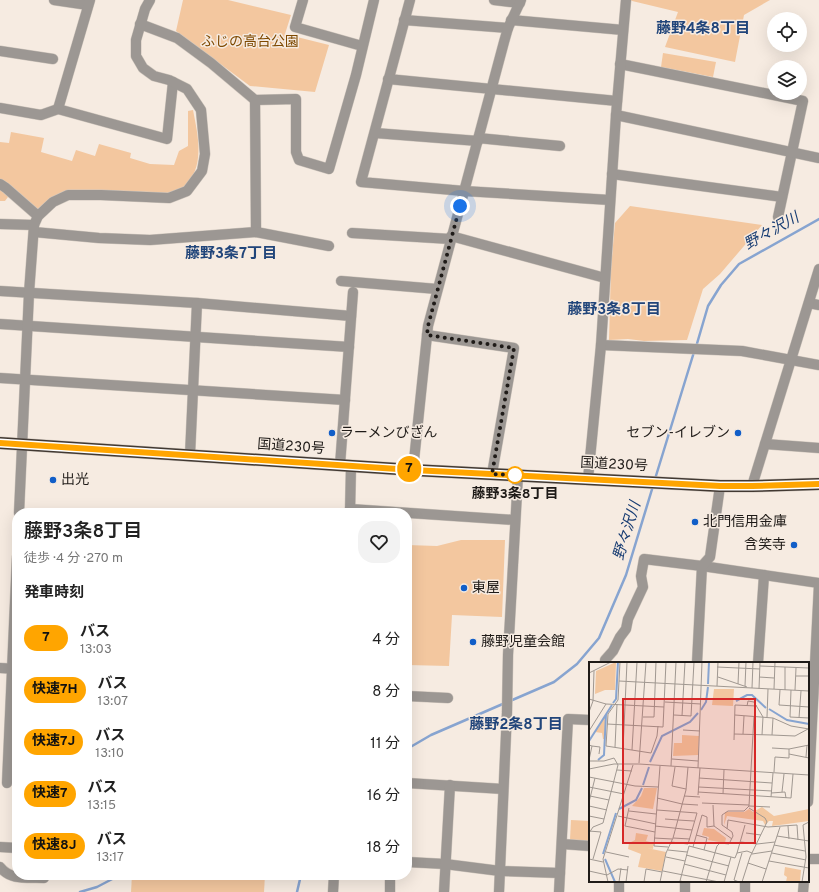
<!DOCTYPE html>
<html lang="ja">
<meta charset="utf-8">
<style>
body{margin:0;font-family:Overpass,"Noto Sans JP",sans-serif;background:#f2f2f2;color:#222;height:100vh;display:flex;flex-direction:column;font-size:15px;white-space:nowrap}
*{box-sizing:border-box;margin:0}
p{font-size:13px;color:#767676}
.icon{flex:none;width:22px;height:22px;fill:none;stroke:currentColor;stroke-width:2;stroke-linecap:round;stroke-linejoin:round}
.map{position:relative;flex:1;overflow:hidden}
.details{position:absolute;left:12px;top:508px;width:400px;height:372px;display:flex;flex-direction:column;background:#fff;border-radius:16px;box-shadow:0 4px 16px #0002}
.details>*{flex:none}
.badge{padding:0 8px;border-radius:13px;font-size:14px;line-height:26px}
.fabs{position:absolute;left:767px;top:12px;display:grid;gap:8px}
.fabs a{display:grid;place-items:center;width:40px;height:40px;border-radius:50%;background:#fff;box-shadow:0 4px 16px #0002;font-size:20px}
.you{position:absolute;width:20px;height:20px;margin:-10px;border:3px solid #fff;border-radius:50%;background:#1a73e8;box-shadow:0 0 0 6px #1a73e833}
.map>.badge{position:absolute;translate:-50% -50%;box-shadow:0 0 0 2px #fff}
h2{padding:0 12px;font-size:15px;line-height:36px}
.round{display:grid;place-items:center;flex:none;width:42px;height:42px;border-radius:16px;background:#f2f2f2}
.headline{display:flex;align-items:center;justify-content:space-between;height:68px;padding:0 12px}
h1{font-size:19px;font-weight:600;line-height:30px}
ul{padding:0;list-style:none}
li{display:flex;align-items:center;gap:12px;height:52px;padding:0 12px}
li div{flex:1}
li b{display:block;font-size:15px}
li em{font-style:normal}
li .badge{min-width:44px;font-weight:700;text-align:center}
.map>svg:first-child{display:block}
</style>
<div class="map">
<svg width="819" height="892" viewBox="0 0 819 892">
<rect width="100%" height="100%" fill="#f6ebe1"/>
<g fill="#f3c79f">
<path d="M183,0H228L291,15L285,34L329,45L315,92L250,86L176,31Z"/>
<path d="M628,0H770L744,15L735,62L665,47L678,12Z"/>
<path d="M663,53L716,62L713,77L661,67Z"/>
<path d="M193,110C198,136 206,168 183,188C180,191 173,192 169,194L51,198L36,210L13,190L5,201H0V142L9,143L11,132L44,138L41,152L72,161L76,150L95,156L99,144L131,153L130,158L150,164L174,165L179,151L188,146V111Z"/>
<path d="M630,206L762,225L720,274L703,289L687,340L644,341L628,339L609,340L611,268L615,223Z"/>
<path d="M461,540H505L502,617L452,615L449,666L407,665V545L437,546Z"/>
<path d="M571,820L590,821V841L570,840Z"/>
<path d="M132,875H265L264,892H131Z"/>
</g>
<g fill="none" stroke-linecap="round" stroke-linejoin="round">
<g stroke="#87a4d0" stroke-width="2.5">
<path d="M696,347L708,306L721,285L739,264L819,219"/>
<path d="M655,479L694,352"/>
<path d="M510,701L554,682L577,664L599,638L626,575L653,486"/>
<path d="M407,749L431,735L505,703"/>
<path d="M80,892L97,887L118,876"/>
<path d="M297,892L301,875"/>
</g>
<defs>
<g id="street">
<path d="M54,0L88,5"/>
<path d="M303,0L295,27L362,46"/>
<path d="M410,0L361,182L464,191L610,200"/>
<path d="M494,0L520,3"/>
<path d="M404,20L508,28"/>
<path d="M511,20L623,30"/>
<path d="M140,24L177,38L211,63L255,100L296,99V152L299,160L329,169L356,75L374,0"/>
<path d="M0,51L53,59"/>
<path d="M620,64L803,101L778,217"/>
<path d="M388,79L617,101"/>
<path d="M255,100L256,232"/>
<path d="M0,108L41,115L58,109L167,139L173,82"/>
<path d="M58,109L90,0"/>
<path d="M616,115L819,158"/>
<path d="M375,133L478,141"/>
<path d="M478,138L560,146"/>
<path d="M612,174L782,197"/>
<path d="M0,184L6,188L38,216"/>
<path d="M0,224L34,225"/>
<path d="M34,232L99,238L150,240L256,232L329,246"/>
<path d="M352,233L450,239"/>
<path d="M451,236L605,278"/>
<path d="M341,281L437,289"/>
<path d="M0,291L197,303L351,316"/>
<path d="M809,303L819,305"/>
<path d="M0,324L349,347"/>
<path d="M427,335L514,348L492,474"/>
<path d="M601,345L742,351L819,365"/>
<path d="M0,378L345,400"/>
<path d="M765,444L819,448"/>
<path d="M190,455L197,303"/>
<path d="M340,465L353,292"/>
<path d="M413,470L428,326L504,42L508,28L521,0"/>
<path d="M588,479L601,345L616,115L626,0"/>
<path d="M752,486L819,269"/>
<path d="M350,509L515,520"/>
<path d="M19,513L29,293L34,225L38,216L53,202L68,195H101L169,198L187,191L202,171L205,154L201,110L187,89L169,80L154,76L143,68L136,56V40L145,9L150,0"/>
<path d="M350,513L351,466"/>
<path d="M605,663V660L613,651L620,637L626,629L628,619L643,587L641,576L644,559L702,566L819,583"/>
<path d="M697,663L702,566L710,557L720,486"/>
<path d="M758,663L764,575"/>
<path d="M0,668L17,669"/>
<path d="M407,696L448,698"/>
<path d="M7,783L17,557"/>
<path d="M407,783L503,789"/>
<path d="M808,802L819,584"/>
<path d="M562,844L590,846"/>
<path d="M0,847L17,848"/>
<path d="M808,859H819"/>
<path d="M407,862L445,864L500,871L560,873"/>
<path d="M0,867C11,881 28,877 44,878V875"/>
<path d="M333,892L334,875"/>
<path d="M390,892V875"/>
<path d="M444,892L450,785"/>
<path d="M499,892L507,712L508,655L518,475"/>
<path d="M559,892L568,719L590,720"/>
<path d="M619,892V881"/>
<path d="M685,892V881"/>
<path d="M745,892V881"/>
<path d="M803,892L804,881"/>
</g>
<path id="highway" d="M0,443L413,470L720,486H752L819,484"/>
</defs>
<use href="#street" stroke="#cfc6bd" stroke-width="11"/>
<use href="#highway" stroke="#cfc6bd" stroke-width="13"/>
<use href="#street" stroke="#9c9793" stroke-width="10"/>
<use href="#highway" stroke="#423932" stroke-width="12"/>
</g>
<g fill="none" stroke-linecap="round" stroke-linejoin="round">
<defs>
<path id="line" d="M0,443L413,470L720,486H752L819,484"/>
</defs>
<use href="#line" stroke="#fff" stroke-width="9"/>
<use href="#line" stroke="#ffa500" stroke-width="6"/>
<path stroke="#1f1b18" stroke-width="4" stroke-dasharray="0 7.2" d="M460,206L428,326L427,335L514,348L492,474L515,475"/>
</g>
<g fill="#115ec8" stroke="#f6ebe1" stroke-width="1.5">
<circle cx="332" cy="433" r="4"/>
<circle cx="738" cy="433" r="4"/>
<circle cx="53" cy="480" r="4"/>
<circle cx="695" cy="522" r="4"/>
<circle cx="794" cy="545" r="4"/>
<circle cx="464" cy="588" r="4"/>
<circle cx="473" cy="642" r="4"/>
</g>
<circle fill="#fff" stroke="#ffa500" stroke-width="2" cx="515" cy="475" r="8"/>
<g text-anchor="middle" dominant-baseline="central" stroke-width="3" stroke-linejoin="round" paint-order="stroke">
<g font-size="14" fill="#7e4901" stroke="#f6ebe1">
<text x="250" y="42">ふじの高台公園</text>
</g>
<g font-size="14" fill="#1f1b18" stroke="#f6ebe1" text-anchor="start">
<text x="340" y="433">ラーメンびざん</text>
<text x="730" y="433" text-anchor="end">セブン-イレブン</text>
<text x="61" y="480">出光</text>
<text x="703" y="522">北門信用金庫</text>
<text x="786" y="545" text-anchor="end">含笑寺</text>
<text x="472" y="588">東屋</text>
<text x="481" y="642">藤野児童会館</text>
</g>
<g font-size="14" fill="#1f1b18" stroke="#f6ebe1">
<text transform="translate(291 447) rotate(4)">国道230号</text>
<text transform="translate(614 465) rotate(3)">国道230号</text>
</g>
<g font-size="14" font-weight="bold" fill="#1f1b18" stroke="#f6ebe1">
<text x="515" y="494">藤野3条8丁目</text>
</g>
<g font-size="15" font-weight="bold" fill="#21457a" stroke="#f6ebe1">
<text x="703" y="29">藤野4条8丁目</text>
<text x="231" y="254">藤野3条7丁目</text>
<text x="614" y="310">藤野3条8丁目</text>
<text x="516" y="725">藤野2条8丁目</text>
</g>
<g font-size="15" font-style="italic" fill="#183d73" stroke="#f6ebe1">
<text transform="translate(772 232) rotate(-29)">野々沢川</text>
<text transform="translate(628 531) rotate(-73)">野々沢川</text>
</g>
</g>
<g transform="translate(589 662)">
<rect width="220" height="220" fill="#f6ebe1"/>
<path d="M27,0L26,28H16L6,32L7,9ZM125,27H145L144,44L123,43ZM17,53L15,77H14L13,71L6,70ZM93,73L110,74L109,93L84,94L85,81H93ZM55,126H68L64,147L43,144L52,134ZM173,145L185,154L220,147V159L183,164L184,159H180L176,163L174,159L138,154L135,163L136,150H155L160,147L164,150ZM115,166L125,167L137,176L136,181L119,178L120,175L113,173ZM47,171L59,173L57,179L65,181L64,187L58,186L77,190L73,209L49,205L52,192L39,187L40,181L46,178ZM196,205L212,208L211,220H197L198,215L195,213Z" fill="#f3c79f"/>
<path fill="none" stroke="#87a4d0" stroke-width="2" d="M119,22L120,0M147,39L158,33H163L177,46M24,41L27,37L29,0M180,47L198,58L220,62M112,48L117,40L119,25M0,79L23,43M9,98L15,93L17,52M61,100L73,74L101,60L109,51M54,123L60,105M30,147L47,138L53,126M14,192L27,151M16,197L26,220"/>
<path fill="none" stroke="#a09891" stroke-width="1" d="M31,0L29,38L19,52L17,84L62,91L68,74L69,64M171,4L220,6M128,5L171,7M0,11L22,0M207,14H220M129,15L158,25M170,15L185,16M30,19L220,29M149,22L150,0M128,24L129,0M156,24L157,0M163,26L164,0M170,27L171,0M185,27L186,0M191,28L190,43L220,45M196,28V5M202,28L201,55L220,56M206,28L207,6M0,37L17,42L75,45M76,40L112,42M158,44L159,39L165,40L174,55L173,73M0,50L4,39L5,9M85,53L102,54L105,0M146,53L184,56L202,64L220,67M93,54L96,0M54,55H65L67,0M178,55L179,27M184,56L183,73L206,74L219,67M210,56L212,29M18,62L74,65L77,0M94,68L111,69M0,69L17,42M145,72L183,73M154,72L155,54M145,78L146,43L168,44M0,83L3,84L0,98M3,84L11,85L10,92M26,85L28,42M183,86L200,87L220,83M34,87L38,0M43,88L48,0M200,92L220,96M217,95L218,83M83,97L109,99M0,99H15L25,96L29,103L14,161L4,165L0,171M50,101L57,0M71,104L65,184L79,185M82,104L87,0M86,105L83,124L97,127M109,106L113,0M0,107L25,102H50L220,113M28,108L43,109M185,110L186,95L200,96V87M0,115L46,124L69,125M110,116L183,121M0,125L35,132M110,125L183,129M109,130L202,136L204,112M193,130L195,112M182,131L196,130L197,136M134,132L135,108M109,133L111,106M1,134L20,138M95,134L111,135M182,135L184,111M68,136L93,142M0,140L6,116M113,141L160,143M93,142L109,143M124,143L125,164M0,144L18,148M160,144L181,145M40,146L36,164L66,170M68,148L108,151L99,182L82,180M40,149L67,152M0,154L15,157M29,154L67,162M76,157L89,158M89,158L105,159M66,164L103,168M199,164L200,177M138,167L139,158L179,165L208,163L209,178M0,169L12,170L4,197M157,171L172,173M107,173L118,176L115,188M188,174L220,179M65,176L83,177M84,176L101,177M152,180L168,182L186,180M185,183L216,189M104,185L113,153L118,155V165L125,164L143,177M79,188L98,190M17,190L40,195M148,191L156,163M183,191L217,198M163,192L183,189M97,193L140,204M77,195L96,199M0,197L14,200M180,199L220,206M159,201L177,207M95,202L137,213M0,209L18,213L29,207L39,208M74,209L130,220M19,220L14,197L44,103M30,220L32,206M37,220L39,204M55,220L57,207L73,210M71,220L77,191L84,176L97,128L99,105M96,220L91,219L100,184L146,196L148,191L158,189L163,191M117,220L128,184L131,181L140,182L144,174L143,170L133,163V153L139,149H155L160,144L165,54M135,220L142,195M150,220L145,218L153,191M153,220L161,195L178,160L176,156L160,146M173,220L191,165M213,220L217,195L214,163L220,160"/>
<path fill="#d62828" fill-opacity="0.15" stroke="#d62828" stroke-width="2" d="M34,37H166V181H34Z"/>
<rect width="220" height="220" fill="none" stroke="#1f1b18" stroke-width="2"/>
</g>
</svg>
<div class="fabs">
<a><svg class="icon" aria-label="locate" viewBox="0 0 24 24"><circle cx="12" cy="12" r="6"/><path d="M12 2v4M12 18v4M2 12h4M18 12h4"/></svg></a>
<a><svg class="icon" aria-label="layers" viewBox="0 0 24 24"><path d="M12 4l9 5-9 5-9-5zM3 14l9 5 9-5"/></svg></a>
</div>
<div class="you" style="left:460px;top:206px"></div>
<b class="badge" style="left:409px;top:469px;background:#ffa500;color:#111">7</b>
<section class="details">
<div class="headline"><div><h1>藤野3条8丁目</h1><p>徒歩 · 4 分 · 270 m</p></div><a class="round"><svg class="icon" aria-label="heart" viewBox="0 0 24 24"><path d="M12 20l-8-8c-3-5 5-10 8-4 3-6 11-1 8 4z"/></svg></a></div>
<h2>発車時刻</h2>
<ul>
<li><span class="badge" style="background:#ffa500;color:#111">7</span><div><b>バス</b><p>13:03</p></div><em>4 分</em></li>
<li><span class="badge" style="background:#ffa500;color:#111">快速7H</span><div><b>バス</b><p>13:07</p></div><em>8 分</em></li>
<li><span class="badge" style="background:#ffa500;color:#111">快速7J</span><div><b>バス</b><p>13:10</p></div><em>11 分</em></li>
<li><span class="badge" style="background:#ffa500;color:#111">快速7</span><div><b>バス</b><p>13:15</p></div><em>16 分</em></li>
<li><span class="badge" style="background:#ffa500;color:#111">快速8J</span><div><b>バス</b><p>13:17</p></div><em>18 分</em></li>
</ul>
</section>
</div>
